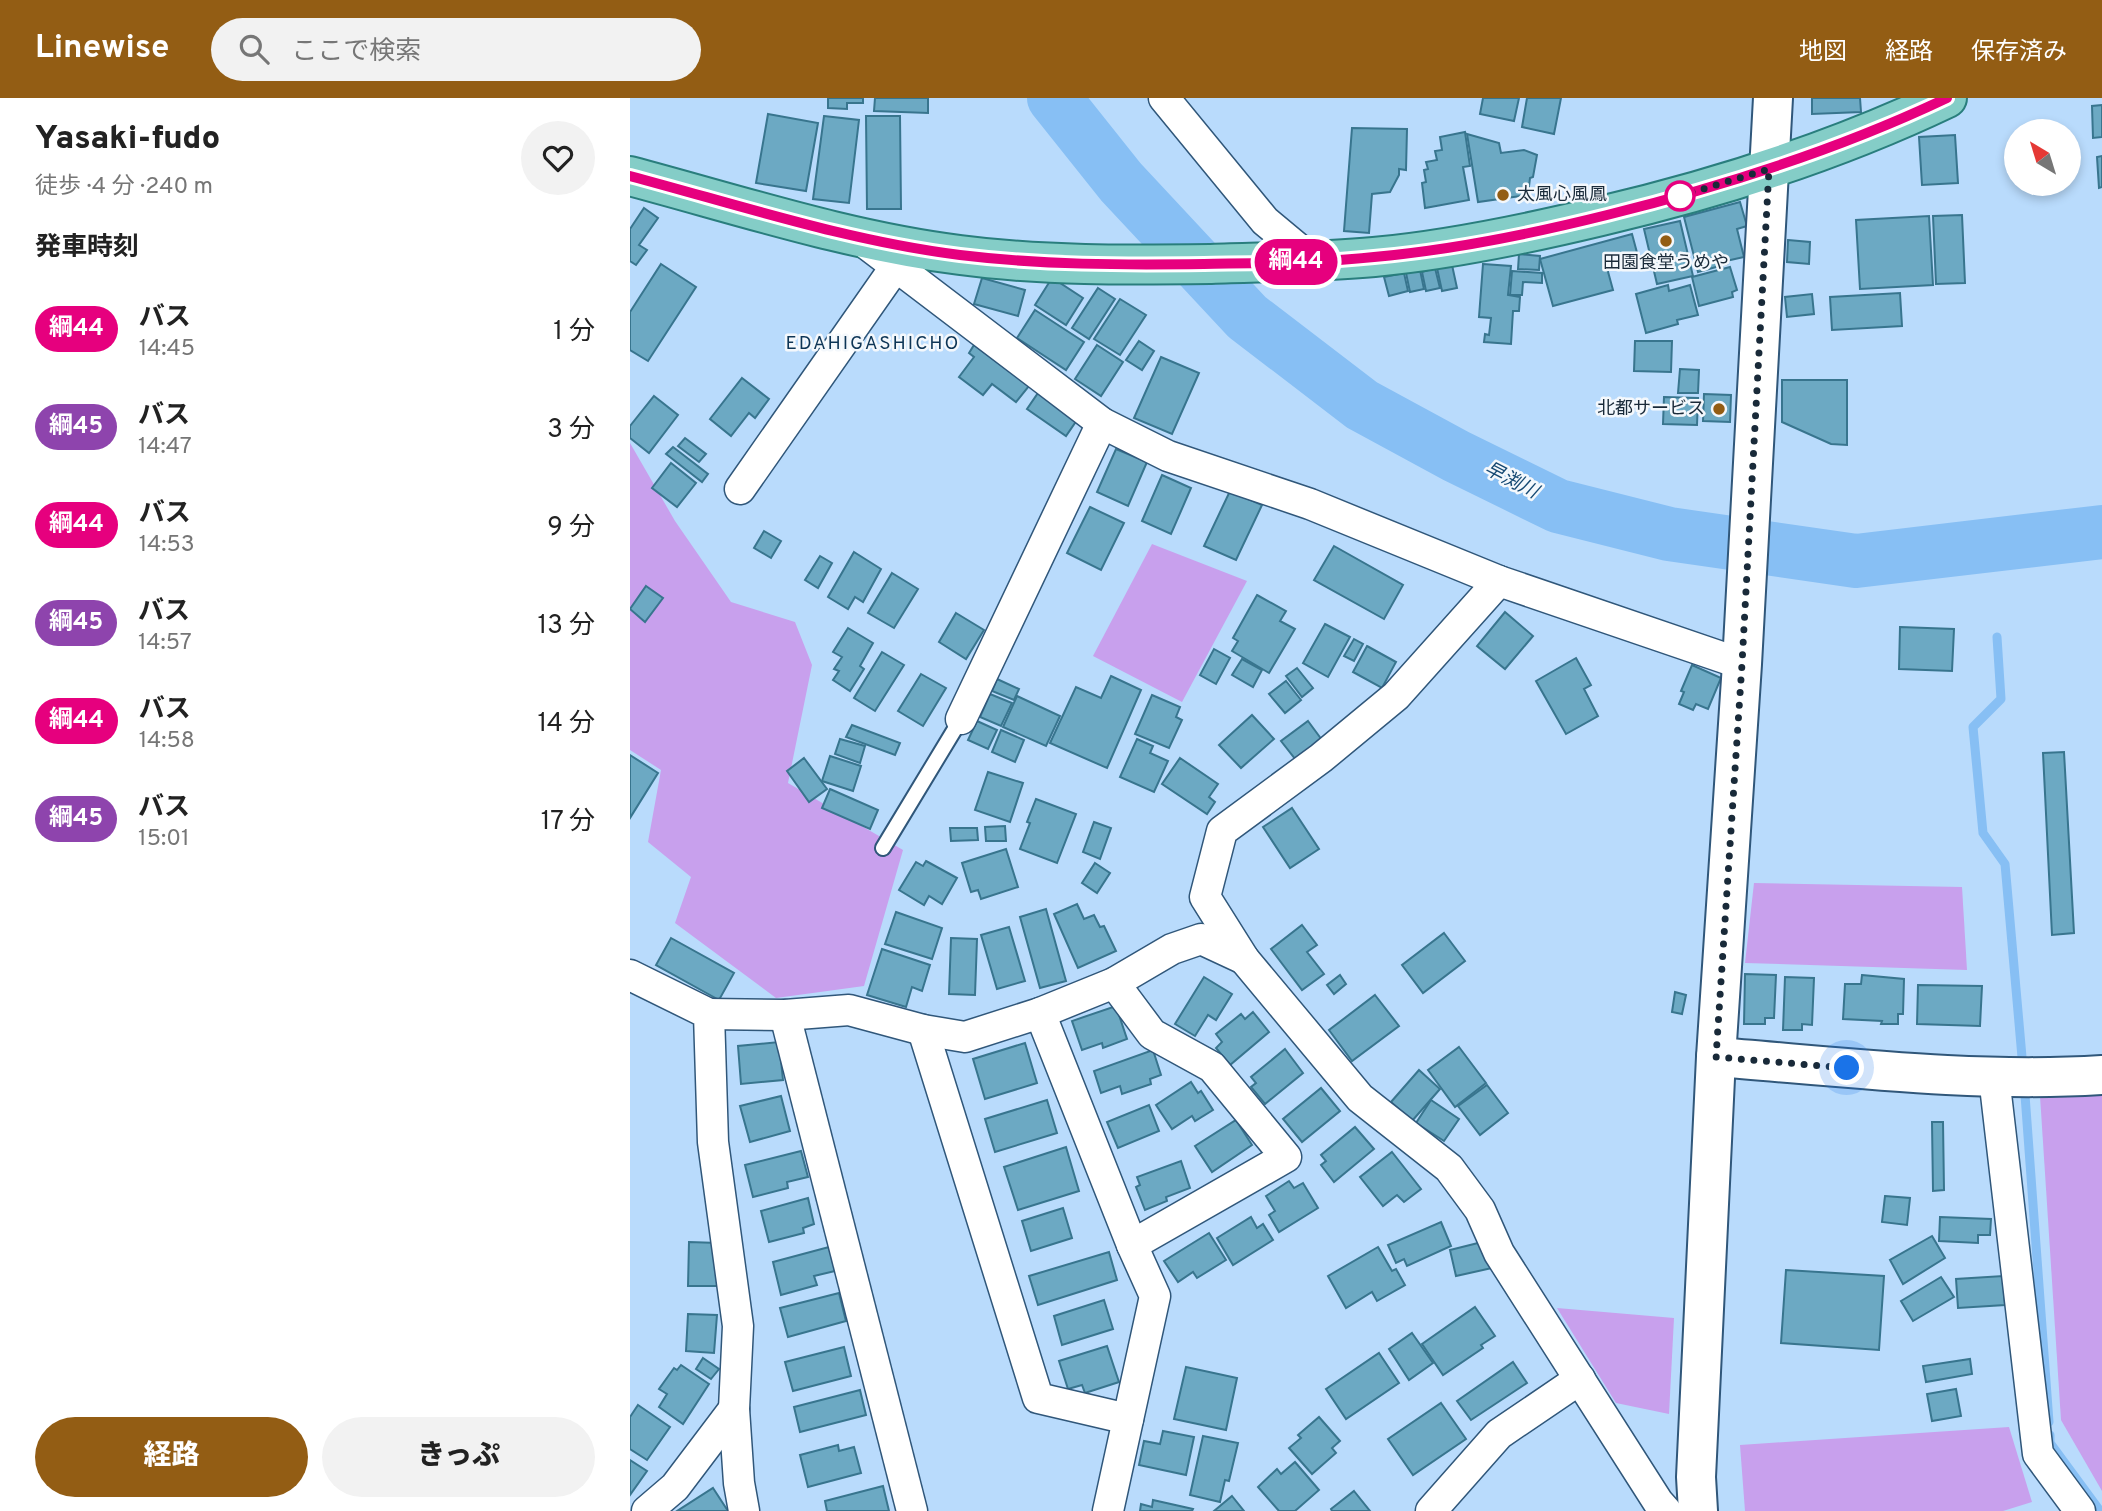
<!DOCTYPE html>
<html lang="ja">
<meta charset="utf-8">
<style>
body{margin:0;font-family:Overpass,"Noto Sans JP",sans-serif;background:#f2f2f2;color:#222;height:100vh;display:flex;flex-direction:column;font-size:26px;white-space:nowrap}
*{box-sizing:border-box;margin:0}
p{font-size:23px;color:#767676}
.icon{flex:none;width:38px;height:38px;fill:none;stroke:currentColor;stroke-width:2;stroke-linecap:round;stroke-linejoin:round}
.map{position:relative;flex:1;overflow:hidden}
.side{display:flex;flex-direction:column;background:#fff;width:630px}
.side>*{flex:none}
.badge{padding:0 14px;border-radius:23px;font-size:24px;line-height:46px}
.needle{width:46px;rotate:322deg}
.tools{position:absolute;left:1374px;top:21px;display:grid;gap:14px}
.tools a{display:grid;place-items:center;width:77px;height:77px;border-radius:50%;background:#fff;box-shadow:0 4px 10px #0003;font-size:35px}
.you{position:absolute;width:35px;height:35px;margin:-18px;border:5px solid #fff;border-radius:50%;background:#1a73e8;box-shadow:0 0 0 10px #1a73e833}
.map>.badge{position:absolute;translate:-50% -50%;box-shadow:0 0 0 4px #fff}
h2{padding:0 35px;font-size:26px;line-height:63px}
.round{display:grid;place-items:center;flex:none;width:74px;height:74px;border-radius:37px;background:#f2f2f2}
.headline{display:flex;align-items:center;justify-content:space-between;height:119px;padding:0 35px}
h1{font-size:33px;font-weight:800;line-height:52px}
.primary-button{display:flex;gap:14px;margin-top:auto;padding:14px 35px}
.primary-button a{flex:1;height:80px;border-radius:42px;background:#935d14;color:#fff;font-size:28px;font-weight:800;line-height:80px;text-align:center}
.primary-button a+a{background:#f2f2f2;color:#222}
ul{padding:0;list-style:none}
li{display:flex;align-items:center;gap:21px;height:98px;padding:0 35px}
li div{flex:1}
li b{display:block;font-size:26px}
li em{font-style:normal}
li .badge{min-width:77px;font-weight:700;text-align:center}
header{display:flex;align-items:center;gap:42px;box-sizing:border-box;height:98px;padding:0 35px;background:#935d14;color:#fff}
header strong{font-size:33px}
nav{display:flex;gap:38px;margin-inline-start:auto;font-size:24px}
.search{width:490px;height:63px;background:#f2f2f2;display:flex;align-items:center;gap:18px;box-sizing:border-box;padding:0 24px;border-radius:38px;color:#767676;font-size:26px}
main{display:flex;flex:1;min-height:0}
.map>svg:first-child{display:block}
</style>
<header>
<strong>Linewise</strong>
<div class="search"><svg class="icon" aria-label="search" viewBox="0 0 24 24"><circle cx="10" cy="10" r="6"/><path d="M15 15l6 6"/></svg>ここで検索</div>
<nav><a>地図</a><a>経路</a><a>保存済み</a></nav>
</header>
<main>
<section class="side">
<div class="headline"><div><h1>Yasaki-fudo</h1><p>徒歩 · 4 分 · 240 m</p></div><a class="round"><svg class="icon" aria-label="heart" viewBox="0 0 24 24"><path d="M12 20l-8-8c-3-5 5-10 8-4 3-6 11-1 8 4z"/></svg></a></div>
<h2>発車時刻</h2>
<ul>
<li><span class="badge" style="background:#e6007e;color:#fff">綱44</span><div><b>バス</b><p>14:45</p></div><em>1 分</em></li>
<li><span class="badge" style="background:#8e44ad;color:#fff">綱45</span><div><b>バス</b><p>14:47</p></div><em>3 分</em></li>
<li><span class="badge" style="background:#e6007e;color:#fff">綱44</span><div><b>バス</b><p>14:53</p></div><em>9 分</em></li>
<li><span class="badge" style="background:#8e44ad;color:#fff">綱45</span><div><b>バス</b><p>14:57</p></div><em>13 分</em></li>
<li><span class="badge" style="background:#e6007e;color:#fff">綱44</span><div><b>バス</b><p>14:58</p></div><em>14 分</em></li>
<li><span class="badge" style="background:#8e44ad;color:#fff">綱45</span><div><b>バス</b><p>15:01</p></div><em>17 分</em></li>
</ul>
<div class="primary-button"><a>経路</a><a>きっぷ</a></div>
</section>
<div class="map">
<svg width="1472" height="1413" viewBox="0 0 1472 1413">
<rect width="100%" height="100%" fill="#b9dbfc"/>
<g fill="#c8a0ed">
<path d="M0,345L45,423L101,504L165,524L182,567L158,685L273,752L234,888L146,900L45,825L61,779L18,744L31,672L0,652Z"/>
<path d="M522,446L617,483L552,604L463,558Z"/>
<path d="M1124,785L1332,789L1337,872L1115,865Z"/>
<path d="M1472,993V1393L1431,1322L1410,998Z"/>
<path d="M927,1210L1044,1220L1039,1316L986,1305Z"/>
<path d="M1379,1329L1402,1404L1373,1413H1115L1110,1347Z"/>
</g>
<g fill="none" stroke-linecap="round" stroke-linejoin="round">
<g stroke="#87bff4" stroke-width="9">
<path d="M1367,539L1371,601L1343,629L1353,735L1375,766L1392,959"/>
<path d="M1395,997L1419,1324"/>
<path d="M1420,1337V1345L1470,1413"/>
</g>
<path stroke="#87bff4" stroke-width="54" d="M424,0L491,84L617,219L732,307L826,358L928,408L1039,436L1226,463L1472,434"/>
</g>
<g fill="#6ca9c3" stroke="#38758e" stroke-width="2">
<path d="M198,0H233V5H217V11L198,10Z"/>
<path d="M245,0H298V15L244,13Z"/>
<path d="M853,0H889L884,23L850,16Z"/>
<path d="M897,0H931L924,36L892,29Z"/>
<path d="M1182,0H1230L1231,14L1182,16Z"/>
<path d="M1472,7V39L1463,40L1462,8Z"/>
<path d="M138,16L188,25L176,93L126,85Z"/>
<path d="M194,18L229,22L219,105L183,101Z"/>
<path d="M236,18H270L271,111H237Z"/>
<path d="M722,30L777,31L776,72L769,71V77L760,94L742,96L739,135L714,133Z"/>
<path d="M835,34L840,68L833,69L839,102L795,110L792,85L796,84L794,72L798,71L796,64L807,62L805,53L812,52L810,39Z"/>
<path d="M837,36L869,45L871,55L894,52L907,57L903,79L900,80L898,97L848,104Z"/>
<path d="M1325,37L1328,85L1292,87L1289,39Z"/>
<path d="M1472,58V89L1469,90L1467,59Z"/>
<path d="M1110,104L1117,128L1107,131L1114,159L1096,163L1097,166L1068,174L1054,119Z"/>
<path d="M14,110L28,120L9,147L17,152L6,167L0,163V131Z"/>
<path d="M1332,117L1335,185L1306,186L1303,118Z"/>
<path d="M1299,118L1303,187L1230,191L1226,122Z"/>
<path d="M1050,123L1063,178L1027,186L1014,131Z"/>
<path d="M1002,136L1009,162L977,170L983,192L923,208L910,161Z"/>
<path d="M1158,142L1180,144L1179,166L1157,164Z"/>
<path d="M889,156L910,158L909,172L888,171Z"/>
<path d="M31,166L66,189L18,263L0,252V214Z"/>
<path d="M853,166L881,168L878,197L890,199L889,213H883L881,246L854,244L855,236L859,237L861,220L849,219Z"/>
<path d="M822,167L827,190L812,193L807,170Z"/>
<path d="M1100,169L1107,192L1102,194L1103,199L1069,208L1062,179Z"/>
<path d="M805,170L810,190L796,193L792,174Z"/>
<path d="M790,172L794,191L780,194L776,175Z"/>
<path d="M882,173L912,175V185L893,184L892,197H880Z"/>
<path d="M774,175L778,193L759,198L754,179Z"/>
<path d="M352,180L395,192L388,218L344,206Z"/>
<path d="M420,183L430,185L453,200L436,227L405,207Z"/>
<path d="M1038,187L1039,193L1060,187L1068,217L1047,222L1048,226L1016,235L1006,196Z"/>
<path d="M468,190L485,201L459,241L442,230Z"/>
<path d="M1270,195L1272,228L1202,232L1200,199Z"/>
<path d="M1182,196L1184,216L1157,219L1155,199Z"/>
<path d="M490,201L516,217L490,257L464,241Z"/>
<path d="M405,212L454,244L436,272L387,240Z"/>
<path d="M509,243L524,253L512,272L496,262Z"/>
<path d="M1005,243H1042L1041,274L1004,273Z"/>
<path d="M344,247L399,288L386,304L362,286L353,297L329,279L344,259L339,255Z"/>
<path d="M467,247L493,264L471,298L445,281Z"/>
<path d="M531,259L569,275L542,336L504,320Z"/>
<path d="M1050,271L1069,272L1068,295H1048Z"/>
<path d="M112,280L139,301L125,320L119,315L101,338L80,321Z"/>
<path d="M1152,282H1217V347L1201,346L1152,324Z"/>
<path d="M408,295L447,322L436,338L397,311Z"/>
<path d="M1074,296L1101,297L1100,324L1073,323Z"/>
<path d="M24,298L48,317L19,355L0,340V328Z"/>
<path d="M1034,299L1068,300L1067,327L1033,326Z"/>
<path d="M55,340L76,356L69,364L48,348Z"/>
<path d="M43,349L78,376L72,384L36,356Z"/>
<path d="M486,351L517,364L498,408L467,394Z"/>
<path d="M41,365L66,385L47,409L22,390Z"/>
<path d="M532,377L561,390L541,436L512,423Z"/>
<path d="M600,393L632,407L606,462L574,448Z"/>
<path d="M460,409L494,425L471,472L437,455Z"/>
<path d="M134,433L151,443L141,460L124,450Z"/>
<path d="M704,448L773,487L754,521L684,482Z"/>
<path d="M224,454L251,471L233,504L225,499L218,511L198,499Z"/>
<path d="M190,458L202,465L188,490L175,482Z"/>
<path d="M262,475L288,491L264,530L238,515Z"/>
<path d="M16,488L33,500L15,524L0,511Z"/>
<path d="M627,497L656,513L650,523L665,531L639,575L602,553L608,543L603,540Z"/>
<path d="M875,514L903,538L875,571L847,548Z"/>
<path d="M326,515L354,532L336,561L309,544Z"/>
<path d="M695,526L720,539L698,579L673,565Z"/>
<path d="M1270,529L1324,531L1322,573L1269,571Z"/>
<path d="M218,530L243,545L230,568L234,571L220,593L203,582L209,573L204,571L212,559L203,554Z"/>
<path d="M724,541L733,546L724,563L714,558Z"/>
<path d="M737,548L766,564L752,590L723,574Z"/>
<path d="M584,551L600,560L586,586L570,577Z"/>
<path d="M252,554L274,567L245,613L224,600Z"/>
<path d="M946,560L961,587L954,591L968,618L936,636L906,583Z"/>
<path d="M612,561L632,572L623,589L602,577Z"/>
<path d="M1062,567L1091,580L1078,611L1066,606L1063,612L1049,606L1054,594L1051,593Z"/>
<path d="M667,570L683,590L672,599L656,578Z"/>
<path d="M291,576L316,590L293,628L268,613Z"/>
<path d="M481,578L511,592L477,670L420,645L446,589L471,600Z"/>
<path d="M367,581L389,591L384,602L362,593Z"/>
<path d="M656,583L671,602L655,615L639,596Z"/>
<path d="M360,596L382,605L371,628L350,619Z"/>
<path d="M522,597L550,609L546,619L552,622L539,650L505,636Z"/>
<path d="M387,598L430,618L416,648L373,629Z"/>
<path d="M622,617L644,641L611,670L589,647Z"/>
<path d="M347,623L367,632L358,651L338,642Z"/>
<path d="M678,623L692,642L666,662L651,643Z"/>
<path d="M222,627L270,645L265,657L216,639Z"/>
<path d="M371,632L394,642L385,664L362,654Z"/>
<path d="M210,641L235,648L230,665L205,656Z"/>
<path d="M507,641L523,648L520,655L538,663L524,694L490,679Z"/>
<path d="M1434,654L1444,835L1422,837L1413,655Z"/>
<path d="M0,657L28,675L0,720Z"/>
<path d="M200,658L231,668L223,693L192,683Z"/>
<path d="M174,660L197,691L179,704L157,673Z"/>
<path d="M550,660L588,686L579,699L585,704L577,716L532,686Z"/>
<path d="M358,674L393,685L380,724L345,712Z"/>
<path d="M200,691L248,712L240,731L192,710Z"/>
<path d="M406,701L446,716L427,765L390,751L400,725L397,724Z"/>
<path d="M662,710L689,751L660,770L633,729Z"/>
<path d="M464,724L481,730L470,761L453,754Z"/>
<path d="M375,728L376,743H356L355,729Z"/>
<path d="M320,730H347L348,742L321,743Z"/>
<path d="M376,751L388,789L351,801L348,792L341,794L332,765Z"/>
<path d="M296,763L327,780L312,806L299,798L294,807L269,792L286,764L293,768Z"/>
<path d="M465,765L480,775L467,795L452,785Z"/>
<path d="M447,806L454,821L464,817L470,829L474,828L486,853L448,870L424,816Z"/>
<path d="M416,811L436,883L410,890L390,819Z"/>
<path d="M266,814L312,830L302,861L255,846Z"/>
<path d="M672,827L687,847L677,854L694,876L672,892L641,851Z"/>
<path d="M379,829L395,883L367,891L351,837Z"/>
<path d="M814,835L835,863L793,895L772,867Z"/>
<path d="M41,840L104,875L89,902L26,867Z"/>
<path d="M321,840L347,841L345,897L319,896Z"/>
<path d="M252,851L300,867L292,893L282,889L276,909L237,897Z"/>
<path d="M1115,876L1146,877L1144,920H1135V926H1114Z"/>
<path d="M710,877L716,886L704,896L697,887Z"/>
<path d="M1232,877L1274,881L1273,916H1268V926H1251L1252,923L1213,921L1215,886H1231Z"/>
<path d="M574,879L602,896L586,922L578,917L565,938L545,926Z"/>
<path d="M1155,879L1184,880L1182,927L1172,926V932H1153Z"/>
<path d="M1288,887L1352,888L1350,928L1287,926Z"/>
<path d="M1045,894L1056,897L1052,916L1042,914Z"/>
<path d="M745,897L769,928L722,963L699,932Z"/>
<path d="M486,908L497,941L473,950L472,945L452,952L442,923Z"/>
<path d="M623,914L639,934L600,967L586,950L592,944L586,936L611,916L615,921Z"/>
<path d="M149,944L153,982L111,986L108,948Z"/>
<path d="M395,945L407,985L355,1001L343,961Z"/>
<path d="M829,949L856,985L825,1009L798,972Z"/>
<path d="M655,951L673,975L635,1006L621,989L626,985L621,979Z"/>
<path d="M523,952L531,977L520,981L521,986L492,996L490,988L471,995L464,973Z"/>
<path d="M789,972L810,991L782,1023L761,1004Z"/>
<path d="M561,984L568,995L571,993L583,1012L565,1023L562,1018L542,1031L526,1007Z"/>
<path d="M857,987L878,1015L850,1037L828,1008Z"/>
<path d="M691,990L710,1013L672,1044L653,1021Z"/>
<path d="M151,998L160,1033L120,1044L110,1008Z"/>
<path d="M417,1002L427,1035L365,1054L355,1021Z"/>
<path d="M801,1002L829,1021L814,1043L786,1025Z"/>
<path d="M519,1007L529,1033L488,1050L477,1024Z"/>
<path d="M606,1022L622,1047L582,1074L565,1048Z"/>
<path d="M1302,1024H1313L1314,1092L1303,1093Z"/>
<path d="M725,1029L744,1051L704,1084L691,1067L696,1063L691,1057Z"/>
<path d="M436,1049L449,1093L388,1112L374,1069Z"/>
<path d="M171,1053L178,1079L157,1084L158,1090L123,1099L115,1067Z"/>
<path d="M762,1054L791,1091L774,1104L767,1097L753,1108L730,1079Z"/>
<path d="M551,1063L560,1090L536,1099L537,1103L515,1112L506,1089L510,1087L507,1079Z"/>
<path d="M659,1083L664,1090L673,1085L688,1110L649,1134L639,1117L645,1113L636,1098Z"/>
<path d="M1255,1098L1280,1100L1277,1127L1252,1124Z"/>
<path d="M178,1100L184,1126L173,1130L174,1135L139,1144L131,1113Z"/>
<path d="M433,1110L442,1140L401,1153L392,1123Z"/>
<path d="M621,1119L627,1130L633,1126L643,1142L603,1167L587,1140Z"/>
<path d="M1310,1119L1361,1121L1360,1137H1348V1145L1309,1143Z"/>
<path d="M811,1124L821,1148L777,1168L774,1161L766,1165L758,1147Z"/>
<path d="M579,1135L596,1162L567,1180L563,1174L548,1184L534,1163Z"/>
<path d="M1302,1138L1315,1160L1273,1186L1260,1162Z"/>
<path d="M856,1143L862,1170L826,1178L820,1152Z"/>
<path d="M59,1144L88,1145V1188H58Z"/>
<path d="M199,1149L205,1173L184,1178L187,1187L151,1197L143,1164Z"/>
<path d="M748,1149L762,1173L766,1171L775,1187L747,1203L742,1194L716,1210L698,1178Z"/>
<path d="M479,1154L487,1182L408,1207L399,1178Z"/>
<path d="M1156,1172L1254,1178L1249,1252L1151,1245Z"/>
<path d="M1373,1178L1375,1207L1328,1210L1326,1181Z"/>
<path d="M1311,1179L1324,1199L1283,1223L1271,1203Z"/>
<path d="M209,1195L216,1223L158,1239L150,1210Z"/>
<path d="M474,1202L483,1231L432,1247L424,1218Z"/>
<path d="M845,1209L865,1238L851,1247L853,1250L813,1277L792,1246Z"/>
<path d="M58,1216L87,1217L84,1255L56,1253Z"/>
<path d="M782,1235L803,1265L779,1282L759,1251Z"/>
<path d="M477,1248L489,1284L455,1295L452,1287L438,1291L429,1263Z"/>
<path d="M214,1249L221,1278L163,1293L155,1264Z"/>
<path d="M749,1255L769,1285L716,1321L696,1291Z"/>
<path d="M73,1260L89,1271L81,1281L66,1271Z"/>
<path d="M1340,1261L1342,1276L1296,1284L1293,1268Z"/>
<path d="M883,1264L897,1285L841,1322L827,1303Z"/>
<path d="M51,1267L79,1286L53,1326L29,1309L37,1296L29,1291L44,1270L47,1272Z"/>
<path d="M556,1269L607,1280L596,1332L544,1321Z"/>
<path d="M1326,1291L1331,1318L1302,1323L1297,1296Z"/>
<path d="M230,1292L236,1317L170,1334L164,1309Z"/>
<path d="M811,1305L836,1341L783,1377L758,1341Z"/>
<path d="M8,1307L40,1329L17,1362L0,1351V1319Z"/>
<path d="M689,1319L710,1343L702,1350L706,1355L682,1376L659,1350L671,1340L668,1337Z"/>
<path d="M533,1333L564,1339L556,1377L509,1367L514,1343L530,1346Z"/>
<path d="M573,1338L608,1345L599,1383L595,1382L590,1404L560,1397Z"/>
<path d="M208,1347L209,1353L224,1349L231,1375L178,1389L170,1357Z"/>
<path d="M0,1362L17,1373L0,1397Z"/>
<path d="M665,1364L689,1392L665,1413H649L628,1389L647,1371L651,1376Z"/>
<path d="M253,1388L259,1413H197L195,1403Z"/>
<path d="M83,1390L98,1413H47Z"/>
<path d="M724,1393L740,1413H702L701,1411Z"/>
<path d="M602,1398L614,1413H584Z"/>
<path d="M523,1402L563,1411L562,1413H510L511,1406L522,1409Z"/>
</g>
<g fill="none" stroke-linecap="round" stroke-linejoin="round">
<defs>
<path id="lane" d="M253,750L331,621"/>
<g id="street">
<path d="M534,0L635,123L683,163"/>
<path d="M230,141L472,325L538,358L680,406L869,483L1112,566"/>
<path d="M110,391L266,168"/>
<path d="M869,483L766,598L691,660L592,733L575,799L614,861L730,1000L819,1070L850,1112L869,1155L1028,1404L1036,1413"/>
<path d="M331,621L472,325"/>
<path d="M0,877L79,916L83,1044L108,1228L104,1311L109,1385L114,1413"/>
<path d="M484,885L522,936L582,969L656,1059L502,1147"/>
<path d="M410,915L502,1147L525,1198L478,1413"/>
<path d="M79,916L155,917L219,912L293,932L335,939L410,915L484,885L542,851L571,841L614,861"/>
<path d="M155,917L282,1413"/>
<path d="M293,932L408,1300L498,1321"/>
<path d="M1364,979L1408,1356L1450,1413"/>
<path d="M17,1413L45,1389L104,1311"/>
<path d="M801,1413L869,1336L950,1281"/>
</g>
<g id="secondary">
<path d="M1086,959C1214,969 1343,985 1472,977"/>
<path d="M1068,1413L1066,1379L1086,959L1112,566L1143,0"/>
</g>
<path id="primary" d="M0,78C109,107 218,143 330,157C414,168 496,167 581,166C635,164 690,164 744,159C820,152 896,136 971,118C1090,90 1206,53 1317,0"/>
</defs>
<use href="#lane" stroke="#30577a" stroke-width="18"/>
<use href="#street" stroke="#30577a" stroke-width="33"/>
<use href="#secondary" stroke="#30577a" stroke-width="42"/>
<use href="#primary" stroke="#297e7d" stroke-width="42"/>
<use href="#lane" stroke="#fff" stroke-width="14"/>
<use href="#street" stroke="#fff" stroke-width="30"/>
<use href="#secondary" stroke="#fff" stroke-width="38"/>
<use href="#primary" stroke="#84cdc7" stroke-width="38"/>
</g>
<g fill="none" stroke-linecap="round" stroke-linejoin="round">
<defs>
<path id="line" d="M0,78C109,107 218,143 330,157C412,167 492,167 574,166C630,165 687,165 744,159C822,152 901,136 977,117C1094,88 1208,52 1317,0"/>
</defs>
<use href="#line" stroke="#fff" stroke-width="16"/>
<use href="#line" stroke="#e6007e" stroke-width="10"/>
<path stroke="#192a39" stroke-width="7" stroke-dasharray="0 12.6" d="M1050,98L1139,71L1112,566L1086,959L1217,970"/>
</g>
<g fill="#935d14" stroke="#f4f8fc" stroke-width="2.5">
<circle cx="873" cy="97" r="7"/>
<circle cx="1036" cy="143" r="7"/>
<circle cx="1089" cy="311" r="7"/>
</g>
<circle fill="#fff" stroke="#e6007e" stroke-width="3.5" cx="1050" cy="98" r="14"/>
<g text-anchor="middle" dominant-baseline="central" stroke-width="5" stroke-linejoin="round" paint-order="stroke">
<g font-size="18" fill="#192a39" stroke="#f4f8fc" text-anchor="start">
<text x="887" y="97">太風心風鳳</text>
<text x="1036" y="165" text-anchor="middle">田園食堂うめや</text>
<text x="1075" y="311" text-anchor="end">北都サービス</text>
</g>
<g font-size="19" letter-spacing="2" fill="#0d3556" stroke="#f4f8fc">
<text x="243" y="246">EDAHIGASHICHO</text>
</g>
<g font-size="19" font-style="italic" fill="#154973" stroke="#f4f8fc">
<text transform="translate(881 383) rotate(27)">早渕川</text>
</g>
</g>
</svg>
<div class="tools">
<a><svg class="needle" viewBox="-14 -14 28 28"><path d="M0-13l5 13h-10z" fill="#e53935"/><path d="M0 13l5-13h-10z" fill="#767676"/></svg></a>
</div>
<div class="you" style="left:1217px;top:970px"></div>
<b class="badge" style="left:666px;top:164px;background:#e6007e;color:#fff">綱44</b>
</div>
</main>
